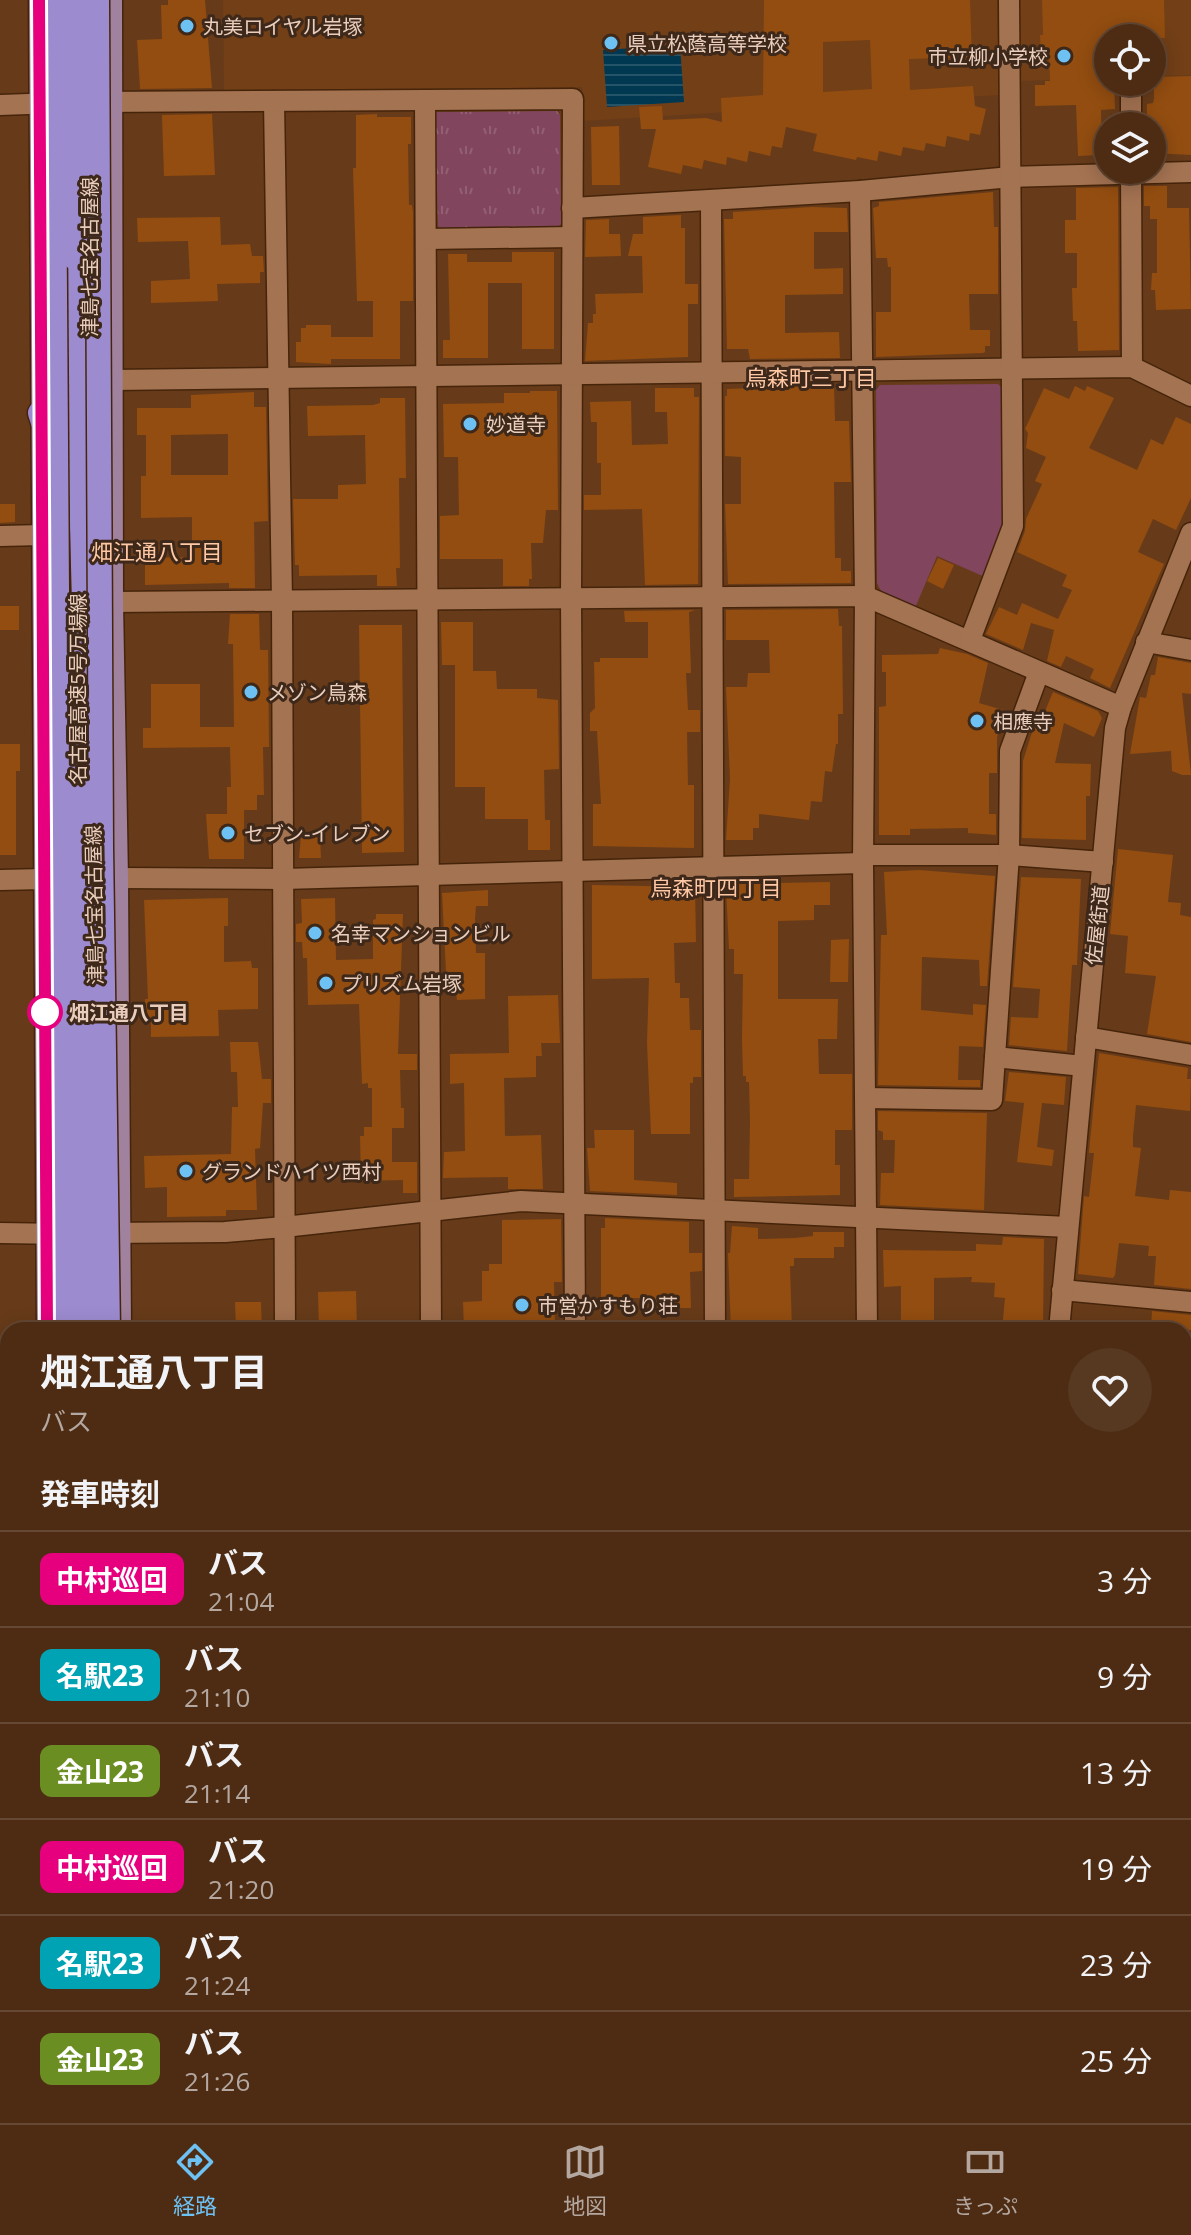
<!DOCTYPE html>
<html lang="ja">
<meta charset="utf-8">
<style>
body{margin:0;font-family:"Open Sans","Noto Sans JP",sans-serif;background:#573821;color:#f1f3f6;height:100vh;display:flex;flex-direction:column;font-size:30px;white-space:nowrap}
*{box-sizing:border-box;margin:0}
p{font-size:26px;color:#b3a7a0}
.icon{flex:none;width:44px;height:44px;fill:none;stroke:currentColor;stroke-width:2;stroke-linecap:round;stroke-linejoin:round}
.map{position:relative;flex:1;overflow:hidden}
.drawer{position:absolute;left:0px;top:1322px;width:1192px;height:802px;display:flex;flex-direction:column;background:#4d2c13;border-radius:24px 24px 0 0;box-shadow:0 4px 20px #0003,0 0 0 2px #644833}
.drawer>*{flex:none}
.badge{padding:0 16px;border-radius:12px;font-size:28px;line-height:52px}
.fabs{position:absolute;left:1094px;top:24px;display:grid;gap:16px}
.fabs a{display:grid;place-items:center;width:72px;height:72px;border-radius:50%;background:#4d2c13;box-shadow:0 4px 20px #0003,0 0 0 2px #644833;font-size:40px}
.map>.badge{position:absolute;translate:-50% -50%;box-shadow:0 0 0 4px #fff}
h2{padding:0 40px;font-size:30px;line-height:72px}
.round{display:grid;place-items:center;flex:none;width:84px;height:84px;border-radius:42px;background:#573821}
.summary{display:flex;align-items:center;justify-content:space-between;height:136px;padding:0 40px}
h1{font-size:38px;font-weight:700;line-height:60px}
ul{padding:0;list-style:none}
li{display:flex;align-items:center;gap:24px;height:96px;padding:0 40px;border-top:2px solid #644833}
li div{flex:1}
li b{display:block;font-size:30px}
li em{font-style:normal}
li .badge{min-width:88px;font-weight:700;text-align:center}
.tab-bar{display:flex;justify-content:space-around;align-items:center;height:112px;border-top:2px solid #644833;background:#4d2c13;font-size:22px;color:#b3a7a0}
.tab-bar a{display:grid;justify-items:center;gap:4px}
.tab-bar .current{color:#6dc2f3}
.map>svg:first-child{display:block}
</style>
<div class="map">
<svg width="1191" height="2123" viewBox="0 0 1191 2123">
<defs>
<pattern id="park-tufts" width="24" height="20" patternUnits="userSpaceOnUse" patternTransform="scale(2)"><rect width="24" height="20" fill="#81465e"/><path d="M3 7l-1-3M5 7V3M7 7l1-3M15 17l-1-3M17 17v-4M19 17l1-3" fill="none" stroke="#936073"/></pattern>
<pattern id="water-rules" width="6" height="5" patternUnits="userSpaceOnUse" patternTransform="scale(2)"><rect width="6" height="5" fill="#003851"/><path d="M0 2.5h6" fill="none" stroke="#255468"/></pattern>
</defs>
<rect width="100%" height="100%" fill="#673b19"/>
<g fill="#723f17">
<path d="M223,0H997L999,95L583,121L582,87L224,92Z"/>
<path d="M1019,0H1191V75L1152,76V38H1108V78L1020,81Z"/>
</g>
<path fill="#81465e" d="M998,384L1002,388L1005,519L1004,534L985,577L937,556L915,608L882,593L877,583L876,390L880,385Z"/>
<path fill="url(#park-tufts)" d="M557,111L560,115L561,224L555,230L443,232L438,226L435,112Z"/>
<path fill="url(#water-rules)" d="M680,45L684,102L607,107L603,50Z"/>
<g fill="#934d10" fill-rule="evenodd">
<path d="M168,0H205L212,88L140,89L137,40L162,39L161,5H168Z"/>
<path d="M764,0H970L972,57L909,59L910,90L973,86L975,106L986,109L980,135L970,133L969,141L947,136L945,147L926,143L924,151L903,147L901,156L879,151L877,161L857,157L856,160L813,151L817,134L786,127L782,148L772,146L770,156L749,151L747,162L727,157L726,165L704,160L702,169L683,165L681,174L648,167L656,129H641L639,107L662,106L663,120L706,118L722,122L721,98L763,95ZM870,40L872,89L823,92V42Z"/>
<path d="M1042,0H1164L1165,38H1108V82H1114L1115,109L1101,110L1102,155L1078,156L1076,105L1035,106V85H1045V81H1050L1049,54H1041L1040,35H1043Z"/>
<path d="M1191,76V155L1152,153V125H1147V104L1153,103L1154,99V77Z"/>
<path d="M212,114L215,175L164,176L162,115Z"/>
<path d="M377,114V117H411V144H408L409,205H412L413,212V301H400V359H331V364L296,362V342H301V328H306V325H331V337H373V301H357L353,168H356V115Z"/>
<path d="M619,126L620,185H592L591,127Z"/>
<path d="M1144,186H1167V208H1189L1191,309L1156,310L1155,290H1151L1152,273H1157V219H1150V206H1144Z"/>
<path d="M1118,187L1119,350L1078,351L1077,321H1073L1072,288H1077V253H1065V220H1076V188Z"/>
<path d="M993,192L994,227H998V294H969L970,330H990V346H985V352L983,353L876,357V312H891V267H888L887,258H876L873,208L879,206V202Z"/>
<path d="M812,207L847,208L848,232H814V269L843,268V294L785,295V333L839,332L840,358L750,359L748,349H727L724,219H733V212Z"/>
<path d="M681,215V228H685V284H698V304H688V357L585,361L588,323H593V314H596L595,294L643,293L642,256H628L633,234H643V217Z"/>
<path d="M220,217L221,245L250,244L252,256H263L264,272H260V283L217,284L218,301L151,303V281L190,279L188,241L138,242L137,218Z"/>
<path d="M609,219V234H620L621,256L585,257L586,220Z"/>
<path d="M512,252H554V349H522V283H488V358H443V340H450L448,254H467V262H512Z"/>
<path d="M834,384L835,421H849L851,482H834L835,558H841V571H851V583L728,584L725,504H741V457L725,456V396H727V389L750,388V385Z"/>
<path d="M1075,386L1085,391L1087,386L1114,398L1089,448L1137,470L1151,439L1163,445L1176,417L1191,424V498L1176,530L1153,519L1138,552L1164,564L1110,688L1090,678L1094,669L1066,656L1061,667L1047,661L1054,630L1031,623L1023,650L986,634L999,607L1017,615L1022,603L1058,619L1072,590L1062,586L1067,575L1017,552L1025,531L1026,519L1042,484L1035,481L1046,457L1026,448L1028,433L1025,429L1044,388L1069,399Z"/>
<path d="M655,388H694V397H699L698,584L645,585L642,509L584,510V495H601V463H597V422H591L590,402L631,401L632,445L668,444L667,412H655Z"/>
<path d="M530,391H557L558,510H546L543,543H531L532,579H529V586H503V559H440V516L459,515L458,457H444L443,404L504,403V393H530Z"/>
<path d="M254,392V407H266L268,521L254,522L255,588H229V583L145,585V558L192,557V517L141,518V476H146V435H137V408H191V395ZM228,434V475H171V435Z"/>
<path d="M380,398H405L406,478H399L400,568H396L397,586H377V575L299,576V565H295L293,499H338V485L366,484L365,435L308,436L307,406L373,405L380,403Z"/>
<path d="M0,504H15V522L0,523Z"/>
<path d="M938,558L954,565L943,589L927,581Z"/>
<rect x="0" y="606" width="19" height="24"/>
<path d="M838,609L839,626H842L843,714H838V744H836L832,772L825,771L822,802L811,801L809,820L759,814V828H753V840H726L730,779L726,687H747L748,673H770L769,640H726V610Z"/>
<path d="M695,610L689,612L691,673H686L688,710H700V732H687L688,785H694V848L593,846V804H601L597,731H590V713L595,708L594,662H600V658H648V622H625L624,611Z"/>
<path d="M230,614H259L260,650H268L269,747H263L264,795H257V810H244V859H209L206,814H227V787H231L230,747L143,748V728H151V684H200V727H234L233,644H228Z"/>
<path d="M441,622H473V671H496L497,689H537V698L558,700L559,769L544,770L545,820H550V850H528V819H485V787H455V665H442Z"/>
<path d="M359,625H402L404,852L362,853Z"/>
<path d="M940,648L967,654L988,663L979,703L1003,710L997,738V773H989V814H996V835L968,833V828L910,829V835H879V707L886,706V672H882V655L938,654Z"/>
<path d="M1158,657L1191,663V694L1182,693L1191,775H1182L1172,771L1171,751L1130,754L1140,697L1146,698L1151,675H1155Z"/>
<path d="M1053,692L1098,711L1102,718L1094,737L1064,723L1055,763L1091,764L1090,796H1086V840L1022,838L1023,761L1039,710L1045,711Z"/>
<path d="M0,744H20V771H16V855H0Z"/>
<path d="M301,836H320L321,858H299Z"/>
<path d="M1118,849L1173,855L1168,902L1181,903L1180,915L1191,917V1042L1147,1034L1156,976L1125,973L1128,936L1110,934Z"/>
<path d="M919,870L995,876L987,986H980L979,960L922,957L921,1010L973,1015V1004L986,1005L983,1047L959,1046L958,1080H980V1087L878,1085L881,935H887L884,872Z"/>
<path d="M1021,877L1081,879L1077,965H1072L1067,1051L1009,1045L1011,1017L1038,1018L1040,989L1013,987Z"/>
<path d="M830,882V905H814V920L778,921V999H838L837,1039H818L819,1074H852V1130H835V1165H840V1195L734,1197V1179H749L750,1121L749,1082H746V1076H743L742,1040L743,974H734V949H729L726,889L731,884Z"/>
<path d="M592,885L695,887L696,942L674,943L675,983H680V998H689L690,1030H701V1077H693V1083H690V1134H651L647,1043L649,978L592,979Z"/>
<path d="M488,890V906H476L475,919L476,953H485V999L457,1000L453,972H446L442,893Z"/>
<path d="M228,898V926H224V962L251,961L252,968H258V1009L218,1010L219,1036L151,1037V1021H145V999H148L144,900Z"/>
<path d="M335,898L336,960L373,959V920L376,919V914H403L398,1054H417V1070H400L401,1108H404V1128H392V1162H417V1193H403V1180L361,1181L360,1136H364V1127H372V1088H368V1083L362,1084L359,1004L308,1005L307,958H303L302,942H296V924L302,923L301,899Z"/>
<path d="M849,939L848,982H830L831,940Z"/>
<path d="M558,995L560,1043H541L542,1056H536V1077L504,1078L505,1136L541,1135L543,1189H508V1177L443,1178L444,1152L465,1151L464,1083L450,1084V1054L509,1053L508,996Z"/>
<path d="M230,1042H258L262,1079H271V1103H263L260,1148L255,1149L257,1210H226V1216L167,1217V1187L145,1188L144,1156L231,1154L232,1107H238L237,1072H231Z"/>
<path d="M1099,1053L1188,1068L1187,1079H1191L1190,1111L1136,1105L1133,1136V1147L1141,1148L1135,1196L1169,1200L1170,1190L1191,1192V1289L1154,1285L1156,1256H1148L1149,1246L1119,1243L1115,1275L1113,1278L1078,1274L1084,1196L1089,1197L1094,1153H1089L1090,1141Z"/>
<path d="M1009,1072L1066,1077L1064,1105L1042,1103L1037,1147L1054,1150L1052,1166L1017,1162L1024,1103L1005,1101Z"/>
<path d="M878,1111L987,1113L984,1210L880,1205L881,1173H894L895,1140H883V1132L878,1130Z"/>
<path d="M594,1130H634V1180L677,1183V1195L590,1191L587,1148H595Z"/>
<path d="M605,1218L689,1222V1253H702V1271L690,1272L691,1308H659V1306H650V1298H601V1228H605Z"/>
<path d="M561,1219L562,1282H554L555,1330H464L463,1302L482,1301V1271H489V1264H502V1220Z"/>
<path d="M732,1226L758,1228V1239L795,1238L813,1236V1232H844V1247H834V1258H794V1266H790L792,1330H731L728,1253H730Z"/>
<path d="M1003,1237L1044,1239L1043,1330H1002L1005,1298L994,1297L995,1283L971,1282L972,1277L934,1278V1330H901V1286L884,1287L883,1250L976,1251V1244L1002,1245Z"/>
<path d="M356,1291L357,1330H319L318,1292Z"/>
<path d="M235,1302H261L262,1330H236Z"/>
<path d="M1152,1311L1191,1315V1330H1151Z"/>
</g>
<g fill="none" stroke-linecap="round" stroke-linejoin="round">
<defs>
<g id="minor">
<path d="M1131,87V126"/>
<path d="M274,101L282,601L285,1330"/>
<path d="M425,101L431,1330"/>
<path d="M96,102L573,99L571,598L575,1330"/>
<path d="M0,105L56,103"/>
<path d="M1131,170L1132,367"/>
<path d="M860,191L865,596L863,863L867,1330"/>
<path d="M711,200L715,1330"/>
<path d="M572,208L860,191L1011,177L1191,172"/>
<path d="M426,239L572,237"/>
<path d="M113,380L1132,367L1191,396"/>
<path d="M0,536L43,535"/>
<path d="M113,602L865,596L1121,707"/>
<path d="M970,640L1013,526L1009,0"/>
<path d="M1146,642L1191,650"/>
<path d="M863,855H1009L1103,862"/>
<path d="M118,878L283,879L863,863"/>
<path d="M0,880L44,879"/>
<path d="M1086,1037L1191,1055"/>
<path d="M995,1057L1083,1066"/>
<path d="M866,1098L992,1100L1009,855L1010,751L1039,672"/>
<path d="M0,1233L64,1234"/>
<path d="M104,1233L225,1232L284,1227L521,1201L1068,1227"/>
<path d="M1062,1290L1191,1302"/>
<path d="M1059,1330L1115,728L1121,707L1191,533"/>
<path d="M1184,1488L1191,1489"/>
<path d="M0,1576H8"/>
<path d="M1184,1719L1191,1598"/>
<path d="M0,1724H8"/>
<path d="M0,1754H8"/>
<path d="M1184,1797L1191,1798"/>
<path d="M1184,1895L1189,1828"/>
<path d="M0,1909H8"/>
<path d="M291,2116V2123"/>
<path d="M436,2116V2123"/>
<path d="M582,2116V2123"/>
<path d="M719,2123V2116"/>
<path d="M854,2123V2116"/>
<path d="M1000,2123V2116"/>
<path d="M1168,2123L1169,2116"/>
</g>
<g id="major">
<path d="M39,0L47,1330"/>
<path d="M112,0L113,602L118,878L121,1330"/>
<path d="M60,2116V2123"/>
<path d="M119,2123V2116"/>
</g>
<g id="highway">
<path d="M75,258L87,720"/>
<path d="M40,413L54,456"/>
<path d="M73,2116V2123"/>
<path d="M97,2116V2123"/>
</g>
</defs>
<use href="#minor" stroke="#45240a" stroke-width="23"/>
<use href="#major" stroke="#45240a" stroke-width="23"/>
<use href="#highway" stroke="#45240a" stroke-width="27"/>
<use href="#minor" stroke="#a47352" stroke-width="20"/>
<use href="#major" stroke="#a0819e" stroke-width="20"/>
<use href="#highway" stroke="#9d8bd0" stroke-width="24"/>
<defs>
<g id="highway-bridge">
<path d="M53,0L62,1330"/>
<path d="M97,0L101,846L108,1330"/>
<path d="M75,258L76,0"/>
<path d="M76,695L81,895L85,1330"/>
</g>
</defs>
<use href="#highway-bridge" stroke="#45240a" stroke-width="27" stroke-linecap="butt"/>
<use href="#highway-bridge" stroke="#9d8bd0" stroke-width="24"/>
</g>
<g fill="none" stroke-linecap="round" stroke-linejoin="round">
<defs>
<path id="line" d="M39,0L47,1330"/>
</defs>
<use href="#line" stroke="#fff" stroke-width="18"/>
<use href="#line" stroke="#e6007e" stroke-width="12"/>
</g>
<g fill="#6dc2f3" stroke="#3d281a" stroke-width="3">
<circle cx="187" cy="26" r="8"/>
<circle cx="611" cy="43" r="8"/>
<circle cx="1064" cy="56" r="8"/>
<circle cx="470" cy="424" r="8"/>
<circle cx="251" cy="692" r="8"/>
<circle cx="977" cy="721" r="8"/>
<circle cx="228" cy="833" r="8"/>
<circle cx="315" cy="933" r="8"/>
<circle cx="326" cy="983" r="8"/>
<circle cx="186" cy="1171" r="8"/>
<circle cx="522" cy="1305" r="8"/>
</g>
<circle fill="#fff" stroke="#e6007e" stroke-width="4" cx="45" cy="1012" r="16"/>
<g text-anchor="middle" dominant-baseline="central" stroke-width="6" stroke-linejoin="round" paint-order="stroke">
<g font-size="20" fill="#eacebd" stroke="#3d281a" text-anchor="start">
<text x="203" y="26">丸美ロイヤル岩塚</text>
<text x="627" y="43">県立松蔭高等学校</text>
<text x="1048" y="56" text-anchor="end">市立柳小学校</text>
<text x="486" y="424">妙道寺</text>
<text x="267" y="692">メゾン烏森</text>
<text x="993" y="721">相應寺</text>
<text x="244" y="833">セブン-イレブン</text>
<text x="331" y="933">名幸マンションビル</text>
<text x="342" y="983">プリズム岩塚</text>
<text x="202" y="1171">グランドハイツ西村</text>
<text x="538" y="1305">市営かすもり荘</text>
</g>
<g font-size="20" fill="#eacebd" stroke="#3d281a">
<text transform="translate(89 257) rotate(-90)">津島七宝名古屋線</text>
<text transform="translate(77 689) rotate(-90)">名古屋高速5号万場線</text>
<text transform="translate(94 905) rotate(-91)">津島七宝名古屋線</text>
<text transform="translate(1097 925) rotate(-84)">佐屋街道</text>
</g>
<g font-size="20" font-weight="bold" fill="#eacebd" stroke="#3d281a" text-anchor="start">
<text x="69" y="1012">畑江通八丁目</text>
</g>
<g font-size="22" fill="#ffc8a4" stroke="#3d281a">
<text x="811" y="377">烏森町三丁目</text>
<text x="157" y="551">畑江通八丁目</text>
<text x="716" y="887">烏森町四丁目</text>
</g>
</g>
</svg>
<div class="fabs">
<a><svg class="icon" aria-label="locate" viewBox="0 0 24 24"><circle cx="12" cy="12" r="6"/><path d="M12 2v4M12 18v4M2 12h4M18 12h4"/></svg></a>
<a><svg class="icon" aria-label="layers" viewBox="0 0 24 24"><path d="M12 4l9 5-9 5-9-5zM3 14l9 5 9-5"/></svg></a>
</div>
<section class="drawer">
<div class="summary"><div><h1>畑江通八丁目</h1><p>バス</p></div><a class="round"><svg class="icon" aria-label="heart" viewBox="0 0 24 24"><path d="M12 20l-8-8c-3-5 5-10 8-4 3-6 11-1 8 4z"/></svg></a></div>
<h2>発車時刻</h2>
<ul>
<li><span class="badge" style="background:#e6007e;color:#fff">中村巡回</span><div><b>バス</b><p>21:04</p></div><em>3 分</em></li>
<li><span class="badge" style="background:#00a3b4;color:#fff">名駅23</span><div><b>バス</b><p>21:10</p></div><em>9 分</em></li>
<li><span class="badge" style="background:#6b8e23;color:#fff">金山23</span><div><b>バス</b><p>21:14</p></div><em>13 分</em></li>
<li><span class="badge" style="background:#e6007e;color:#fff">中村巡回</span><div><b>バス</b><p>21:20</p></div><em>19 分</em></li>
<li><span class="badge" style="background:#00a3b4;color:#fff">名駅23</span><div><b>バス</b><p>21:24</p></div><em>23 分</em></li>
<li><span class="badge" style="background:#6b8e23;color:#fff">金山23</span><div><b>バス</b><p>21:26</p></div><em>25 分</em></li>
</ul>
</section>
</div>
<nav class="tab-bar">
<a class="current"><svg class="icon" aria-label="directions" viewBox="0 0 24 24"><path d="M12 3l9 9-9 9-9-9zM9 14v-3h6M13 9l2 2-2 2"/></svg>経路</a>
<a><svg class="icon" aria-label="map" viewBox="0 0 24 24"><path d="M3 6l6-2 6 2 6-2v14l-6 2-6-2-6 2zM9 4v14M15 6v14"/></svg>地図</a>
<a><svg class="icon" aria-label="tickets" viewBox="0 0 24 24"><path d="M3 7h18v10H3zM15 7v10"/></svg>きっぷ</a>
</nav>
